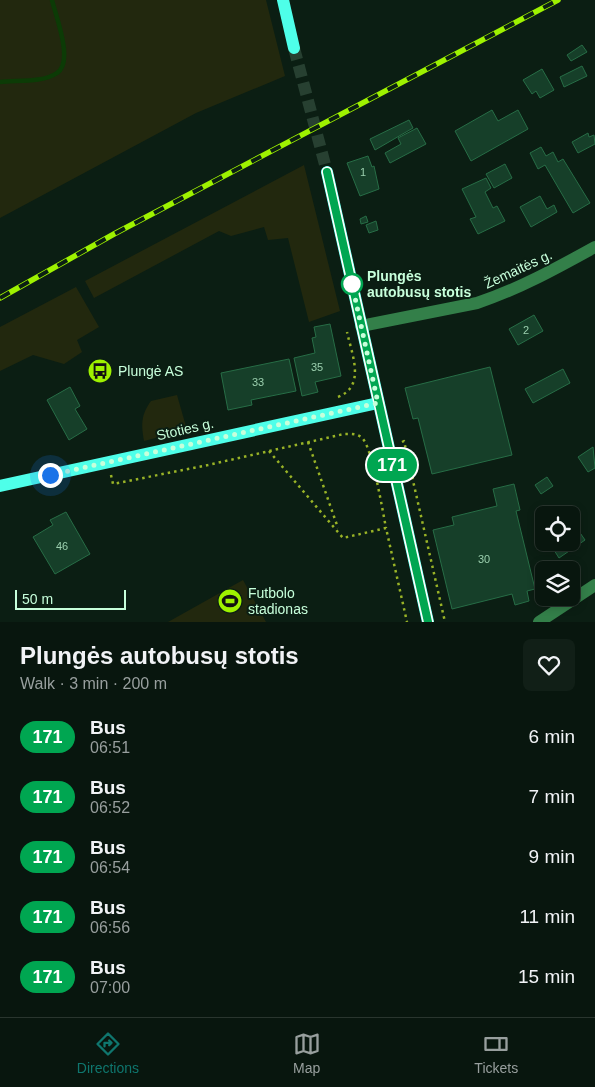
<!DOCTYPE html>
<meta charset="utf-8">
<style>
body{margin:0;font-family:Helvetica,sans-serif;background:#111f17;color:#f1f3f6;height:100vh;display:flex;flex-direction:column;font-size:19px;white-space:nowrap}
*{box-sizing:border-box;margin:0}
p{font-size:16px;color:#989f9e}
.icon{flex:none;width:28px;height:28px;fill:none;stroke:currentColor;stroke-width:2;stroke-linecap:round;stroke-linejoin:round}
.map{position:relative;height:622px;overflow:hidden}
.panel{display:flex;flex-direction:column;background:#08160e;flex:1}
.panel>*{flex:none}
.badge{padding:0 10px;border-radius:16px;font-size:18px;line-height:32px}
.controls{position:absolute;left:535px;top:506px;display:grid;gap:10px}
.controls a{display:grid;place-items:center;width:45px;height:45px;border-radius:8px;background:#08160e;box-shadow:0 2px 8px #0003,0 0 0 1px #29352e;font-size:25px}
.scale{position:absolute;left:15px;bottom:12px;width:111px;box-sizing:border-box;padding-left:5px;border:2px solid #c7ffdb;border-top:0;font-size:14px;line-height:18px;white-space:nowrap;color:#c7ffdb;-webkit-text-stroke:4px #0b1e13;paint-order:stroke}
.you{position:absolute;width:25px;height:25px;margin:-12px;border:4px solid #fff;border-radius:50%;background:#1a73e8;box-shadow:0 0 0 8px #1a73e833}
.map>.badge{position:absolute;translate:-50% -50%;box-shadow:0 0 0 2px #fff}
.round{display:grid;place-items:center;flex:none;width:52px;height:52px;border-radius:8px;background:#111f17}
.overview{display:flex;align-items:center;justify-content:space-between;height:85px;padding:0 20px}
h1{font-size:24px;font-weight:700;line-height:38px}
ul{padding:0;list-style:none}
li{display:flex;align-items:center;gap:15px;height:60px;padding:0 20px}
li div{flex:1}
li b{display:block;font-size:19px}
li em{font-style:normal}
li .badge{min-width:55px;font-weight:700;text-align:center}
.menu{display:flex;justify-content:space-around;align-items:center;height:70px;border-top:1px solid #29352e;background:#08160e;font-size:14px;color:#989f9e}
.menu a{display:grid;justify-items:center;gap:2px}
.menu .selected{color:#0f766e}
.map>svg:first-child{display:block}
</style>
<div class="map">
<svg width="595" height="622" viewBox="0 0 595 622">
<rect width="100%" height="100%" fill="#0b1e13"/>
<g fill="#22280e">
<path d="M0,0H266L285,76L196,113L0,218Z"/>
<path d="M304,165L340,311L309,322L288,238L268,240L264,227L231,236L219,231L94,298L85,281Z"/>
<path d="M76,287L99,327L77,340L82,352L64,364L33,355L0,371V327Z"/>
<path d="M177,395L187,430L144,441C141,424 141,415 151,401Z"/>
<path d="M243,580L266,622H168Z"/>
</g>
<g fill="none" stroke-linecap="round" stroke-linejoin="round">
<path stroke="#0c3b06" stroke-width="4.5" d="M0,82C16,80 43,83 57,73C74,62 56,17 52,0"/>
</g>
<g fill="#163f29" stroke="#276d46">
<path d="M582,45L587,52L571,61L567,55Z"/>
<path d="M582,66L587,76L564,87L560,77Z"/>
<path d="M542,69L554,90L540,98L536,91L532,94L523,80Z"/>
<path d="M492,110L498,121L518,110L528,129L471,161L455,131Z"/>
<path d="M409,120L413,128L375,150L370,139Z"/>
<path d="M417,128L426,144L390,163L385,153L401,144L398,138Z"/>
<path d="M588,133L589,137L594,135L595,144L578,153L572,142Z"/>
<path d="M541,147L546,156L553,152L558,162L563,159L590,203L573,213L545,165L538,169L530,153Z"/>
<path d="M368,156L372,167L374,166L379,189L360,196L347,163Z"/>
<path d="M505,164L512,178L494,188L486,174Z"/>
<path d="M486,178L491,188L485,192L493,208L497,206L505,221L478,234L470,219L476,217L462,189Z"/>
<path d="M540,196L547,209L554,205L557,212L531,227L520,207Z"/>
<path d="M366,216L368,222L361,224L360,219Z"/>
<path d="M376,221L378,230L369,233L366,225Z"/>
<path d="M534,315L543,331L518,345L509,329Z"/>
<path d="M330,324L341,376L315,382L318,392L302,396L294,358L315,353L312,338L316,337L314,327Z"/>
<path d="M289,359L296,391L251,400L252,405L228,410L221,373Z"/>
<path d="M490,367L512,455L432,474L418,418L413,419L405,388Z"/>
<path d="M563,369L570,383L533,403L525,389Z"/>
<path d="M70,387L80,406L75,409L87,429L69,440L47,400Z"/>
<path d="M593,447L595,468L588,472L578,457Z"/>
<path d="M547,477L553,486L541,494L535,485Z"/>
<path d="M514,484L520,510L516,511L535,589L527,591L529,601L515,605L512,594L452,609L433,530L454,525L452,517L497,506L493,489Z"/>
<path d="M66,512L90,554L55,574L33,537L53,525L50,520Z"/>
<path d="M574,524L585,540L559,558L549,542H571V526Z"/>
</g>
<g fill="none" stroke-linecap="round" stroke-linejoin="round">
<path stroke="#274031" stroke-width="12" stroke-dasharray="12 6" stroke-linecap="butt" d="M294,48L327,172"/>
<g stroke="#99b327" stroke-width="2.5" stroke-dasharray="2.5 4" stroke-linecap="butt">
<path d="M338,397C366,386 352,355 347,332"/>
<path d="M308,442L338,528"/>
<path d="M402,442L404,441L445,622"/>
<path d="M269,451L343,538L386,528L407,622"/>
<path d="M111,475L113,484L208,465L344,434C350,434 357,433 362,438C372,446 383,513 386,528"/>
</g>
<g stroke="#337f49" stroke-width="12">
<path d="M361,326L477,303C519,289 557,268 595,247"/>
<path d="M539,622L595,585"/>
</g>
<g stroke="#4effe9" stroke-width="12">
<path d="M283,0L294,48"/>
<path d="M327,172L428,622"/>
<path d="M0,486L378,403"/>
</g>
<defs>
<path id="rail" d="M0,298L114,234L558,0"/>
</defs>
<use href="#rail" stroke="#9ef200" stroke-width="5.5"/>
<use href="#rail" stroke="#0b1e13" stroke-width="4" stroke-dasharray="11" stroke-linecap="butt"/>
</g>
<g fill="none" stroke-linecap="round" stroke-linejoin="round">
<defs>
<path id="line" d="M327,172L428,622"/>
</defs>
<use href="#line" stroke="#fff" stroke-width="11"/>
<use href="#line" stroke="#00a651" stroke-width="8"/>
<path stroke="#c7ffdb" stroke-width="5" stroke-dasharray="0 9" d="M50,475L378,403L352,284"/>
</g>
<defs>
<symbol id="bus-disc" viewBox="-11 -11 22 22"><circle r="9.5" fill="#9ef200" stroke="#0b1e13"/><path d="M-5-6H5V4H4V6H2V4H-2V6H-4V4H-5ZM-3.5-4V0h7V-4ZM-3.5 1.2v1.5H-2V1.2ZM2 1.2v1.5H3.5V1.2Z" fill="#111"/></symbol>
<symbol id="stadium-disc" viewBox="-11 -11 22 22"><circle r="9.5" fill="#9ef200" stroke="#0b1e13"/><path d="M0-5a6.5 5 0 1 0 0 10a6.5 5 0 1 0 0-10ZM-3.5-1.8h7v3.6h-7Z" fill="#111"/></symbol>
</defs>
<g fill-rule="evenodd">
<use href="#bus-disc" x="86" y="357" width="28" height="28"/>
<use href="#stadium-disc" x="216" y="587" width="28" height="28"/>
</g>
<circle fill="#fff" stroke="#00a651" stroke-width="2.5" cx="352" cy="284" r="10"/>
<g text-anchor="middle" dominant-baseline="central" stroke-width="4" stroke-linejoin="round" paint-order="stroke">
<g font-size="11" fill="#9bcfae">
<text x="363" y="172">1</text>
<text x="526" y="330">2</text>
<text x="317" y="367">35</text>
<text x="258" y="382">33</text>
<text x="62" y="546">46</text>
<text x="484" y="559">30</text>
</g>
<g font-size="14" fill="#c7ffdb" stroke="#0b1e13">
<text transform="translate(518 269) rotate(-25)">Žemaitės g.</text>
<text transform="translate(185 429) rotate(-13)">Stoties g.</text>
</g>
<g font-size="14" font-weight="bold" fill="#c7ffdb" stroke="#0b1e13" text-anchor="start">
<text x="367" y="276">Plungės<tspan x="367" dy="16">autobusų stotis</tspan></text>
</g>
<g font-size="14" fill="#c7ffdb" stroke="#0b1e13" text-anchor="start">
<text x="118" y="371">Plungė AS</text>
<text x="248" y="593">Futbolo<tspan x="248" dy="16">stadionas</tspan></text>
</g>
</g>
</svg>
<div class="controls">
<a><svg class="icon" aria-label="locate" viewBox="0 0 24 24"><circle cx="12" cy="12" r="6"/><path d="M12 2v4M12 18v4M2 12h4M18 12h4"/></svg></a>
<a><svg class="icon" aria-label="layers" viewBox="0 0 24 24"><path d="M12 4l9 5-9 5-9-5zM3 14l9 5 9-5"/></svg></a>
</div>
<div class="scale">50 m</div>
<div class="you" style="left:50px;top:475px"></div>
<b class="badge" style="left:392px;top:465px;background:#00a651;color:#fff">171</b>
</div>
<section class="panel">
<div class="overview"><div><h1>Plungės autobusų stotis</h1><p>Walk · 3 min · 200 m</p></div><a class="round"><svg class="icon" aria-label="heart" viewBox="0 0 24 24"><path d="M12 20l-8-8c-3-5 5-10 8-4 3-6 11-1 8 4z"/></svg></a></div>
<ul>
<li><span class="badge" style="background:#00a651;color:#fff">171</span><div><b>Bus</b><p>06:51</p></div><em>6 min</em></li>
<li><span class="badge" style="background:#00a651;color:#fff">171</span><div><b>Bus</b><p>06:52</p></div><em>7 min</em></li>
<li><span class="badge" style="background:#00a651;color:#fff">171</span><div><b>Bus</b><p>06:54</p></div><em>9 min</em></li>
<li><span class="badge" style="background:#00a651;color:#fff">171</span><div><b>Bus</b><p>06:56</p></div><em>11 min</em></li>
<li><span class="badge" style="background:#00a651;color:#fff">171</span><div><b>Bus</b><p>07:00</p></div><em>15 min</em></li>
</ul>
</section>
<nav class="menu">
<a class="selected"><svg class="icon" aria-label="directions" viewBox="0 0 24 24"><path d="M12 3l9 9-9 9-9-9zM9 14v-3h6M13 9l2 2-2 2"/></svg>Directions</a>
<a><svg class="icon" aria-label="map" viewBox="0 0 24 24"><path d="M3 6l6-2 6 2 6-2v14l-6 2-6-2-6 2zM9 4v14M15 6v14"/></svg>Map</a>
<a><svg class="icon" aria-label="tickets" viewBox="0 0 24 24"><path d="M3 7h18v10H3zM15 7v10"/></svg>Tickets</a>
</nav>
